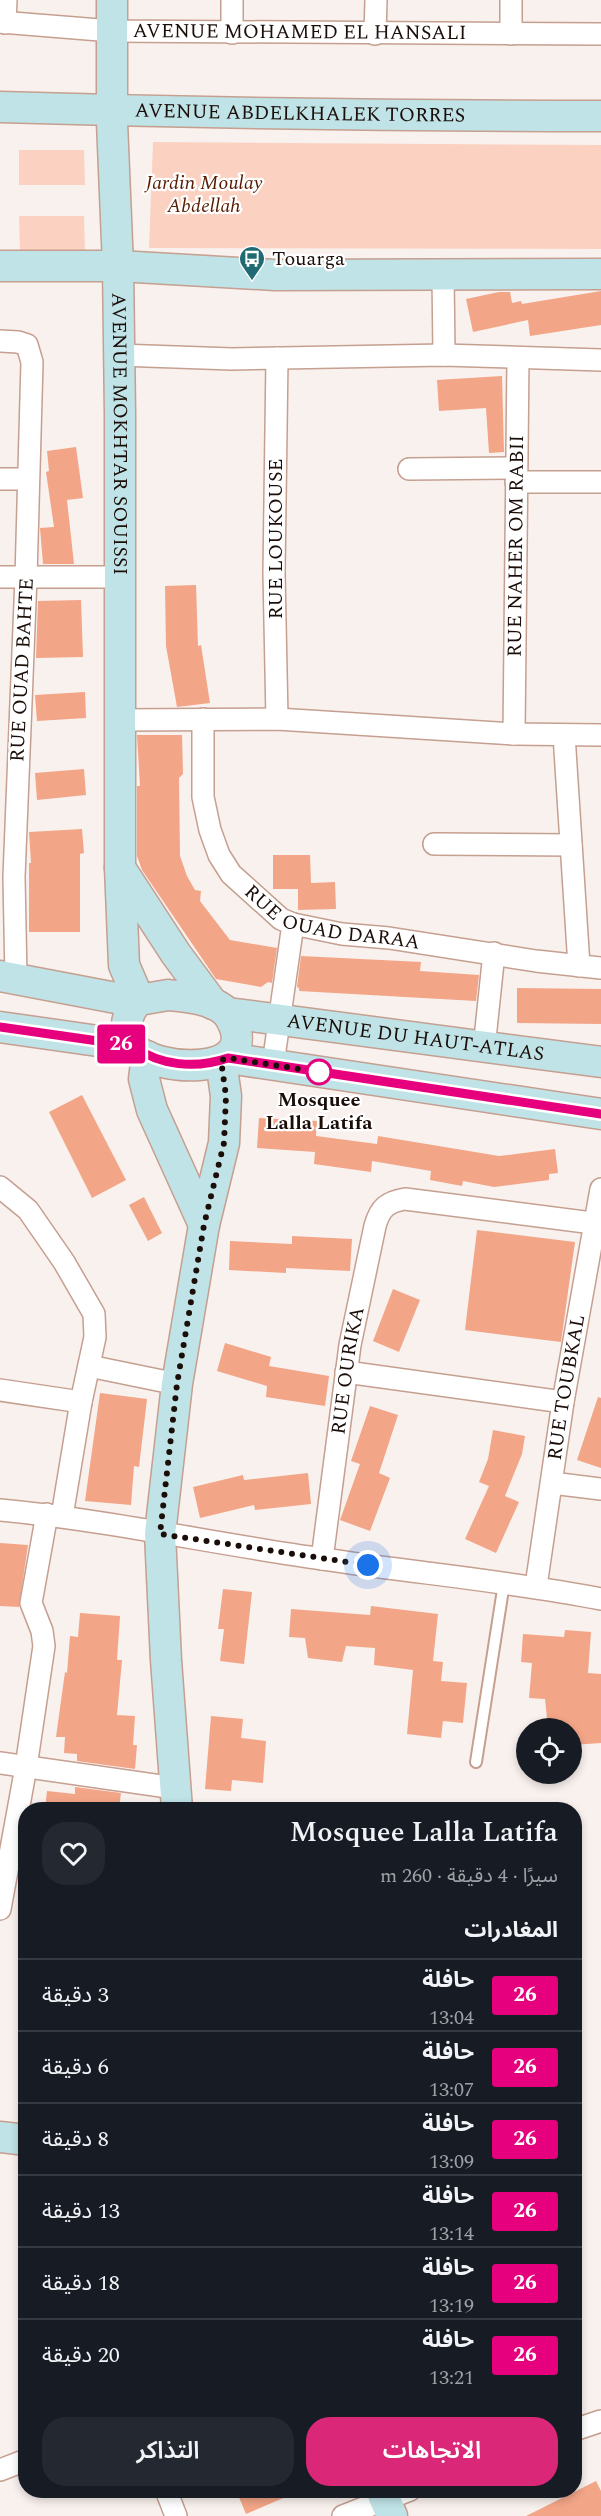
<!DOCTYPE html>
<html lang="ar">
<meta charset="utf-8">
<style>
body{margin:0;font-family:Spectral,"Noto Sans Arabic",serif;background:#242831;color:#f1f3f6;direction:rtl;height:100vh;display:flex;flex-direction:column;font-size:22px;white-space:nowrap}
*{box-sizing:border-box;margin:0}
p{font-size:20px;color:#9ea1a6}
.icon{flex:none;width:33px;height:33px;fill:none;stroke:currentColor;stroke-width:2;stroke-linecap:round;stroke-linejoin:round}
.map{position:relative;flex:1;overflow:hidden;direction:ltr}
.drawer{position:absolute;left:18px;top:1802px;width:564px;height:696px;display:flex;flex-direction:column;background:#171b24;border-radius:24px;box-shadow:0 3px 9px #0003;direction:rtl}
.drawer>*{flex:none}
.badge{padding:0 12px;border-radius:4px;font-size:21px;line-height:39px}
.buttons{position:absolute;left:516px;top:1718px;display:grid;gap:12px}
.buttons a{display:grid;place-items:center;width:66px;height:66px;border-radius:50%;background:#171b24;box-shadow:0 3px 9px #0003;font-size:30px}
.you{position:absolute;width:30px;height:30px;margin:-15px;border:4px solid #fff;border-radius:50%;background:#1a73e8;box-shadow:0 0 0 9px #1a73e833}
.map>.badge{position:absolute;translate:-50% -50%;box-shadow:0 0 0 3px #fff}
h2{padding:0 24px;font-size:22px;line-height:54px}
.round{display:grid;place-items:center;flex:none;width:63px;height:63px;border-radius:24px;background:#242831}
.headline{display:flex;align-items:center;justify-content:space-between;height:102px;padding:0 24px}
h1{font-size:28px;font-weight:600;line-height:45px}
.button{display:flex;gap:12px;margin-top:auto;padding:12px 24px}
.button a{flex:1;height:69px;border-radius:24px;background:#db2777;color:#fff;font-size:24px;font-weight:600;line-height:69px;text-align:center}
.button a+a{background:#242831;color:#f1f3f6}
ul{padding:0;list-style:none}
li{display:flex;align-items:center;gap:18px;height:72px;padding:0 24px;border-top:2px solid #363941}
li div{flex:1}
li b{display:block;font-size:22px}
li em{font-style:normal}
li .badge{min-width:66px;font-weight:700;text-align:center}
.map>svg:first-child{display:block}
</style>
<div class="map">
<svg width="601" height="2516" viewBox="0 0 601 2516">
<rect width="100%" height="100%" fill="#f9f1ee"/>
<g fill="#fbd2c2">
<path d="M153,142L601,145V249L149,248Z"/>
<path d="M19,150H84L85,185H19Z"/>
<path d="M19,216H84L85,252L20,253Z"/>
</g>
<g fill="#f3a587">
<path d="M601,291V325L530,336L528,320L473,332L466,299L499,292H510L512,303L521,301L522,304Z"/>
<path d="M502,376L504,452L489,453L486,408L439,411L437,380Z"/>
<path d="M76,447L83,498L67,500L74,564H43L40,528L54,527L46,472L49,471L47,451Z"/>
<path d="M196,585L198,646L201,645L210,703L177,707L166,646L165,586Z"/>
<path d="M81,600L83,657L36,658L38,601Z"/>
<path d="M85,692L86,718L37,721L35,695Z"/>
<path d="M137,735H182L183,774L179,778L180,856L187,876L195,890L201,891L200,901L230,940L277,948L272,983L268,982L261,987L216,979L142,870L137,856V786H140Z"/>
<path d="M84,769L86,795L37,800L35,773Z"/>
<path d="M82,829L84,853L80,854V932H29V863H31L29,832Z"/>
<path d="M273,855H310L311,883L335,882L336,909L298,910V889H273Z"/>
<path d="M301,956L421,962L420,971L479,975L476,1001L299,991V988L297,987Z"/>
<path d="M517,988L601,989V1024L517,1023Z"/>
<path d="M82,1095L126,1180L92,1198L49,1112Z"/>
<path d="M259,1118L317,1121L316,1136L377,1144L378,1136L499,1156L555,1149L558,1173L549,1174V1180L494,1187L463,1181L462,1186L430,1180L431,1171L372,1161L371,1172L314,1164L315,1152L257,1148Z"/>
<path d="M144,1197L162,1233L148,1241L129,1205Z"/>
<path d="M477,1230L575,1242L561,1342L465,1330Z"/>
<path d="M292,1236L352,1239L350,1271L286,1268V1273L229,1270L230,1241L292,1244Z"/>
<path d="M393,1289L420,1300L399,1352L373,1341Z"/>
<path d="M225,1343L271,1357L269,1366L329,1376L325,1406L266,1397L267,1386L217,1371Z"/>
<path d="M100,1393L147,1399L139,1467L134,1466L131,1505L85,1501Z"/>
<path d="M598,1397L601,1398V1468L577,1460Z"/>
<path d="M370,1406L398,1415L379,1473L390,1478L370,1531L340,1520L360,1464L351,1461Z"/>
<path d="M493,1430L525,1436L522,1454L505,1496L519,1502L496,1553L465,1539L489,1486L479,1482L488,1459Z"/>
<path d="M308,1473L311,1504L255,1510L254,1505L200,1518L193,1487L243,1475L244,1480Z"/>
<path d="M0,1543L28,1545L19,1607L0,1606Z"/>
<path d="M223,1589L252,1592L244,1664L220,1661L224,1629H218Z"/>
<path d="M371,1606L438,1614L433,1661L443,1662L441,1681L467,1683L463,1723L443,1721L441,1738L407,1734L413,1670L374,1665L375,1648L346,1646L342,1662L308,1658L305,1638L289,1637L291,1609L370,1615Z"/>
<path d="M80,1613L120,1616L117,1660H122L117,1715L135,1716L133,1745H137L135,1769L77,1761V1754L64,1753L65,1737H56L65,1672L67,1673L70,1636L78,1637Z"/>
<path d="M565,1630L591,1632L588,1673L601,1674V1743L572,1745V1728H548L545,1699L529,1698L532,1663L521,1662L523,1634L564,1637Z"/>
<path d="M211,1716L243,1719L241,1738L266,1741L263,1783L232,1780L231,1791L205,1789Z"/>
<path d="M75,1787L121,1793L119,1809H45L47,1791L75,1794Z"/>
<path d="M596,2481L601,2491V2516H526Z"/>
<path d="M236,2490H302L246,2514Z"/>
</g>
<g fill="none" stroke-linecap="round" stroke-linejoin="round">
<defs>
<path id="lane" d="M476,1762L504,1583"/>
<g id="street">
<path id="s1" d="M0,22L112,31L601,34"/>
<path d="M5,23L6,0"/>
<path d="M232,33V0"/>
<path d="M375,34L376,0"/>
<path d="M511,34V0"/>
<path d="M443,275L444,355"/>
<path d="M0,341L18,342L27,345L32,362L26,577L14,877L16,979"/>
<path d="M119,355L232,359L444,355L601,360"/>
<path d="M277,358L274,573L277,719"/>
<path d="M409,469L516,468"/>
<path d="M0,479H28"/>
<path d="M516,482H601"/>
<path d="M0,577H120"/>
<path id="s2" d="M203,719V797L210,830L219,855L231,874L281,919L293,924L342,934L389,938L536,961L601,968"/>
<path d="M121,720L277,719L514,734L601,735"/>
<path id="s3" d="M514,734L518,359"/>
<path d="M564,735L579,966"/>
<path d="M434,844L571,845"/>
<path d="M484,1048L494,953"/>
<path d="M273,1064L293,924"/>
<path d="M0,1187L28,1210L64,1262L94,1314L95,1337L81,1402L62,1516"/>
<path d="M89,1366L177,1384"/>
<path d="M346,1372L563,1402"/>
<path d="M0,1390L81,1402"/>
<path d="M552,1483L601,1489"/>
<path d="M0,1510C108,1520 215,1544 323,1559C416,1573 509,1581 601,1599"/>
<path id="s4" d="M322,1559L350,1345L375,1226C380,1208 387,1202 405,1199L601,1224"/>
<path id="s5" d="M536,1586L563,1402L601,1189"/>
<path d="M0,1763L175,1788"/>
<path d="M0,1909L26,1767L44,1646L42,1631L31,1603L47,1514"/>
<path d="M574,2430L601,2421"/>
<path d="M0,2470L26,2460"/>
<path d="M166,2490L176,2516"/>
<path d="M343,2516L410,2490"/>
</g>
<g id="secondary">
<path id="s6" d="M112,0V122L118,266L120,415V867L124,965L139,1000"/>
<path id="s7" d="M0,107C200,113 401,116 601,116"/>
<path d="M0,266H118L275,275L601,274"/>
<path d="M120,868L176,954L213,1004"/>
<path d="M0,976L137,1002"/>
<path d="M168,995C188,997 221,999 231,1019C263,1078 153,1073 132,1046C128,1040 126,1031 127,1024C128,1013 132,1007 139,1000Z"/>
<path id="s8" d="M228,1013L601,1062"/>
<path d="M0,1027L133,1046"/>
<path d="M147,1056L144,1079L152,1110L204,1225"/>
<path d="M228,1058L601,1114"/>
<path d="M177,1809L166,1660L160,1534L177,1384L204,1225L224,1143L226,1096L221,1061"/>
<path d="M0,2137L26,2140"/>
<path d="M381,2490L392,2516"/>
</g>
</defs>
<use href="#lane" stroke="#c59f90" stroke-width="14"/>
<use href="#street" stroke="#c59f90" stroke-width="24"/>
<use href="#secondary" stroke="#c59f90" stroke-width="33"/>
<use href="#lane" stroke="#fff" stroke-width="10"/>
<use href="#street" stroke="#fff" stroke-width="21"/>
<use href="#secondary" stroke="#c0e3e7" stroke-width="30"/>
</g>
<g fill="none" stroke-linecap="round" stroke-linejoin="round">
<defs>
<path id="line" d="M0,1027L133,1046C160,1066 196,1069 228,1058L601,1114"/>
</defs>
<use href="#line" stroke="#fff" stroke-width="14"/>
<use href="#line" stroke="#e6007e" stroke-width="9"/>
<path stroke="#1b0e09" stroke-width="6" stroke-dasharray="0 10.8" d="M319,1072L228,1058L221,1060L226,1096L224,1143L204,1225L177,1384L160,1534L368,1565"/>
</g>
<defs>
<symbol id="bus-pin" viewBox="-11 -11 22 30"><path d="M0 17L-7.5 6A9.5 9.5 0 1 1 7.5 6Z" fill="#1f6a73" stroke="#fff"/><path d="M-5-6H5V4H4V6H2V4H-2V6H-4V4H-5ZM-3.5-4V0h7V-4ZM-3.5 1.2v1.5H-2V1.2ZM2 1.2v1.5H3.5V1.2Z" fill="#fff"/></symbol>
</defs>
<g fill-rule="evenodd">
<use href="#bus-pin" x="237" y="244" width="30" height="40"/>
</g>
<circle fill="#fff" stroke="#e6007e" stroke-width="3" cx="319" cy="1072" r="12"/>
<g text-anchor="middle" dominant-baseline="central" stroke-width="4.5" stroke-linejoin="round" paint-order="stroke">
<g font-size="20" fill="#1b0e09" stroke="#fff">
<text stroke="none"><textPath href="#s1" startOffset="300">AVENUE MOHAMED EL HANSALI</textPath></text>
<text stroke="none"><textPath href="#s7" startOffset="300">AVENUE ABDELKHALEK TORRES</textPath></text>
<text stroke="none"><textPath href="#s6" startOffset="434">AVENUE MOKHTAR SOUISSI</textPath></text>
<text transform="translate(276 539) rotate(-90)">RUE LOUKOUSE</text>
<text stroke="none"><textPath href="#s3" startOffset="188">RUE NAHER OM RABII</textPath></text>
<text transform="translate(22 670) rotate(-87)">RUE OUAD BAHTE</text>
<text stroke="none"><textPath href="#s2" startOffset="276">RUE OUAD DARAA</textPath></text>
<text stroke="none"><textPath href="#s8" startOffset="189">AVENUE DU HAUT-ATLAS</textPath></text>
<text stroke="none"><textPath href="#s4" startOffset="190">RUE OURIKA</textPath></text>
<text stroke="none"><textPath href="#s5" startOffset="201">RUE TOUBKAL</textPath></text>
</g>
<g font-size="20" font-style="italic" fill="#561b00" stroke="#fff">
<text x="204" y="183">Jardin Moulay<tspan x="204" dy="23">Abdellah</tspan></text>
</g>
<g font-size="20" fill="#1b0e09" stroke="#fff" text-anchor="start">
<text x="272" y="259">Touarga</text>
</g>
<g font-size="20" font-weight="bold" fill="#1b0e09" stroke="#fff">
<text x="319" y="1100">Mosquee<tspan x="319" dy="23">Lalla Latifa</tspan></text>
</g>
</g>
</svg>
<div class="buttons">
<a><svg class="icon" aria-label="locate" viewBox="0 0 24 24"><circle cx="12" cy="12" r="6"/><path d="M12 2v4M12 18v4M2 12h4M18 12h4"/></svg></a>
</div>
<div class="you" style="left:368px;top:1565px"></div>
<b class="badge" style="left:121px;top:1044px;background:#e6007e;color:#fff">26</b>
<section class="drawer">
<div class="headline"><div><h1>Mosquee Lalla Latifa</h1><p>سيرًا · 4 دقيقة · 260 m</p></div><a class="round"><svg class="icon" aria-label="heart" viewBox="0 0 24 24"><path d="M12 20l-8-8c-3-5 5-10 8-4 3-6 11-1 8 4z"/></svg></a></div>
<h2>المغادرات</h2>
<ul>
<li><span class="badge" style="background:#e6007e;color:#fff">26</span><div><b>حافلة</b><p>13:04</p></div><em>3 دقيقة</em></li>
<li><span class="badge" style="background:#e6007e;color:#fff">26</span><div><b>حافلة</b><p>13:07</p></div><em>6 دقيقة</em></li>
<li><span class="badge" style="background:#e6007e;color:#fff">26</span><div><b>حافلة</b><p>13:09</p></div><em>8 دقيقة</em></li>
<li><span class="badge" style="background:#e6007e;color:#fff">26</span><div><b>حافلة</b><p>13:14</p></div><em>13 دقيقة</em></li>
<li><span class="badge" style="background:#e6007e;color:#fff">26</span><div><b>حافلة</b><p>13:19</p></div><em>18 دقيقة</em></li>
<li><span class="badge" style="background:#e6007e;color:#fff">26</span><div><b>حافلة</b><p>13:21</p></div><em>20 دقيقة</em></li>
</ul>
<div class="button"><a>الاتجاهات</a><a>التذاكر</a></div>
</section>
</div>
